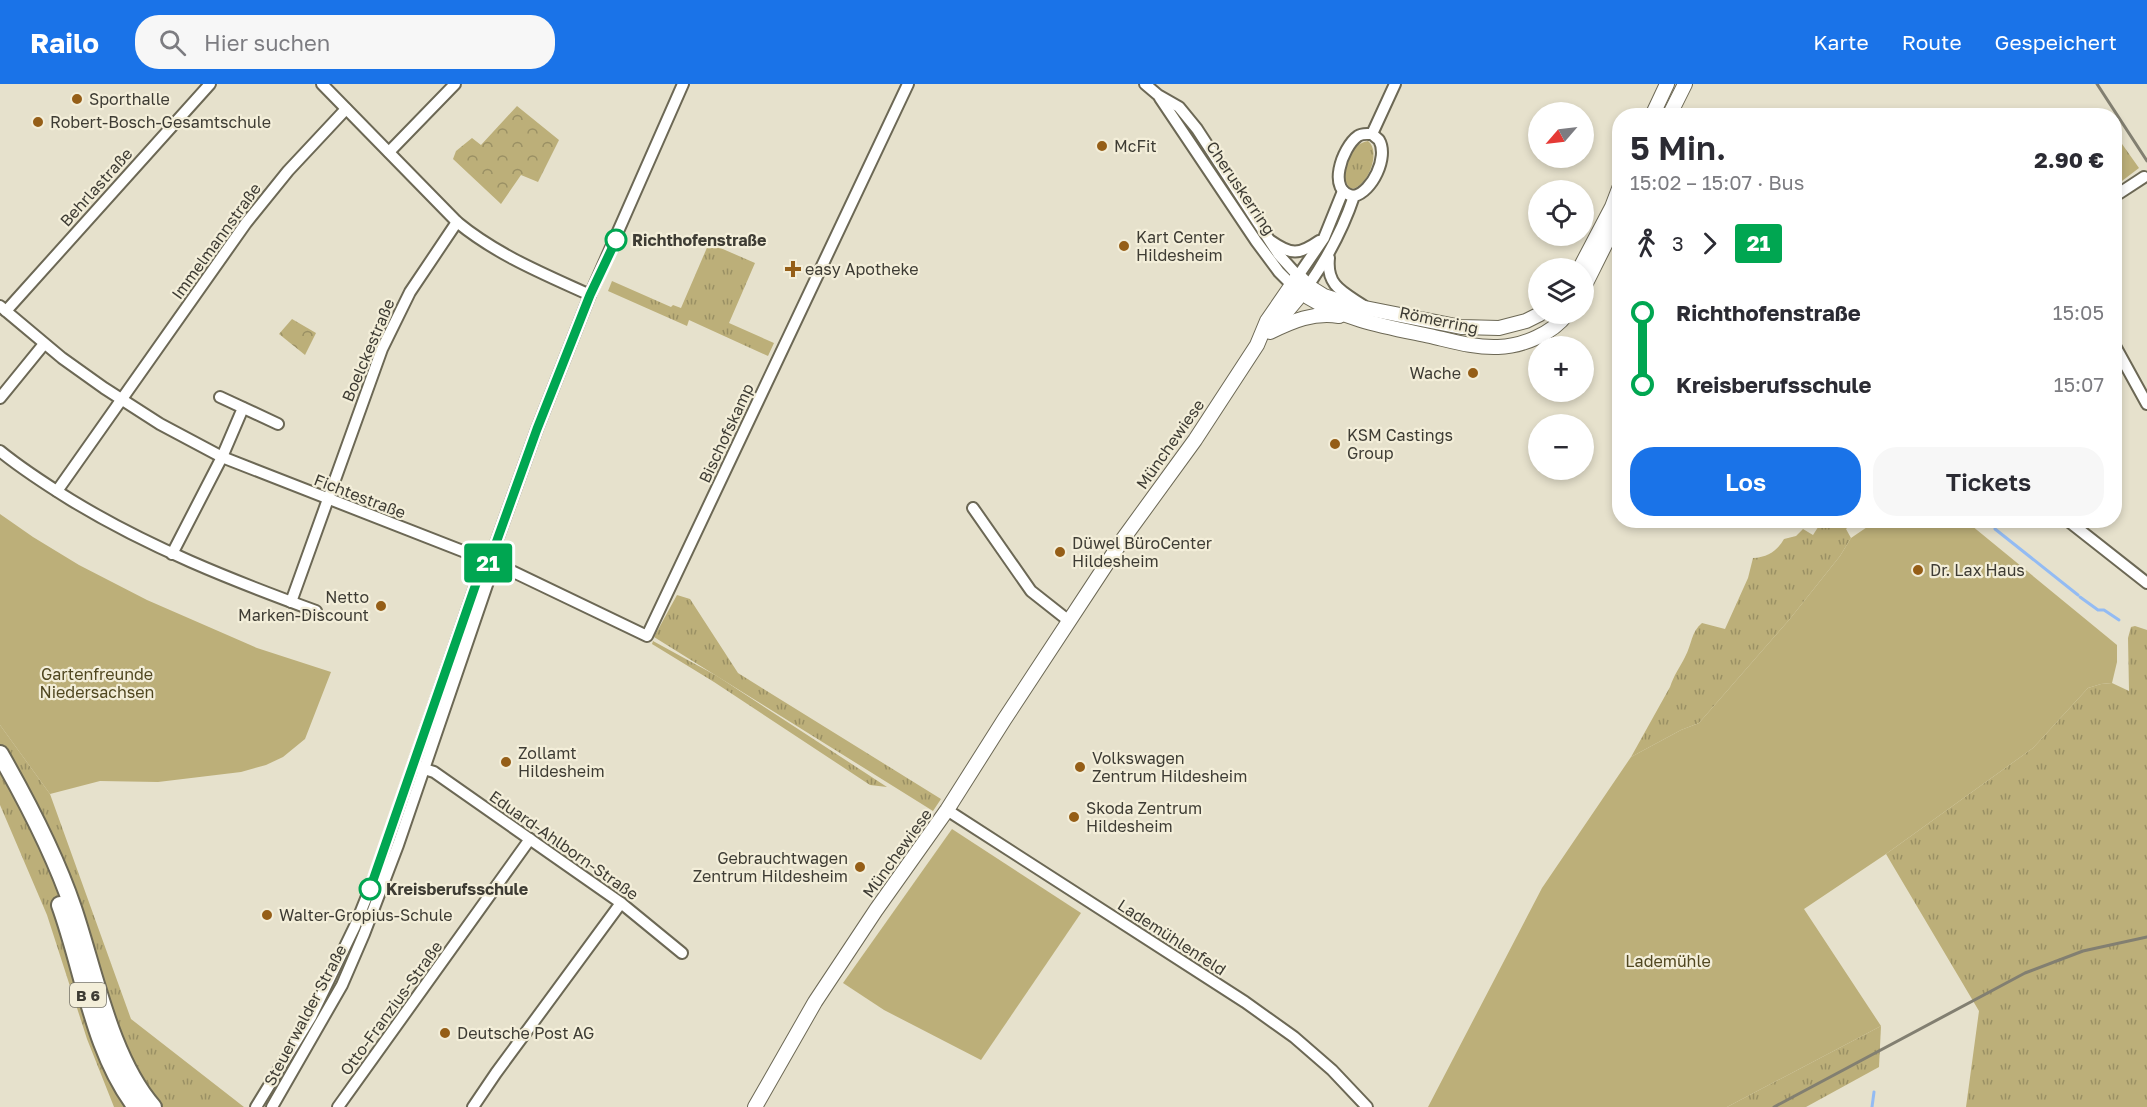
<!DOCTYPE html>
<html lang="de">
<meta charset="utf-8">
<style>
body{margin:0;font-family:"Golos Text",sans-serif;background:#f7f7f7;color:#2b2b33;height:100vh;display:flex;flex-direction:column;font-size:22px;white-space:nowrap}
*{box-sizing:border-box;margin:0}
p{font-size:20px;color:#7c7c81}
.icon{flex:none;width:33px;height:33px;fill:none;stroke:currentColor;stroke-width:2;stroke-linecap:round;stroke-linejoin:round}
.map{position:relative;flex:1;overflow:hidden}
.drawer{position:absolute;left:1612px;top:24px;width:510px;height:420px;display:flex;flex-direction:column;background:#fff;border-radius:24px;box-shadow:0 3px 9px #0003}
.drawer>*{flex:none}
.badge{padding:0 12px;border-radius:4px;font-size:21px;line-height:39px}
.needle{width:39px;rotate:242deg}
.fabs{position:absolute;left:1528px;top:18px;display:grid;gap:12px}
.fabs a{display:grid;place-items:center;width:66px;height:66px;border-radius:50%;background:#fff;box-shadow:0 3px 9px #0003;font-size:30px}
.map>.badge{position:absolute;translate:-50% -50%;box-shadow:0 0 0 3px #fff}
.legs{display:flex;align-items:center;gap:9px;height:66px;padding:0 18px;font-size:20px}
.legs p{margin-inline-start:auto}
.headline{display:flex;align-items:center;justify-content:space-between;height:102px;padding:0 18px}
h1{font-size:33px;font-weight:600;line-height:45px}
.action{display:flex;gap:12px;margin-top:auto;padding:12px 18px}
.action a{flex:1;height:69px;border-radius:24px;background:#1a73e8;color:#fff;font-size:24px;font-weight:600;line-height:69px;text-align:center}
.action a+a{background:#f7f7f7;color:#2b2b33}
ul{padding:0 18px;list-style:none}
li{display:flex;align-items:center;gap:21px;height:72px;font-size:22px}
li i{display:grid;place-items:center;width:9px;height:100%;margin:0 8px;background:currentColor}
li i::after{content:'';width:15px;height:15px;margin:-8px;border:4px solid;border-radius:50%;background:#fff}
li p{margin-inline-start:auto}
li:first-child i{background:linear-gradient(#0000 50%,currentColor 0)}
li:last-child i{background:linear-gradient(currentColor 50%,#0000 0)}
header{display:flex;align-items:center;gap:36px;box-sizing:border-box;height:84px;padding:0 30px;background:#1a73e8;color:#fff}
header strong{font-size:28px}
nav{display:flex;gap:33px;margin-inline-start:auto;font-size:21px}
.search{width:420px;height:54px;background:#f7f7f7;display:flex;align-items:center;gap:15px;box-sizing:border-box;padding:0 21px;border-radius:24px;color:#7c7c81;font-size:22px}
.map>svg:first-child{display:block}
</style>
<header>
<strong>Railo</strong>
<div class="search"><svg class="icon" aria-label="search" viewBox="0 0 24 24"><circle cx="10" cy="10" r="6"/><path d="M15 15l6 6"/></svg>Hier suchen</div>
<nav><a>Karte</a><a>Route</a><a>Gespeichert</a></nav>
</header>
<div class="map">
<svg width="2147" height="1023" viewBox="0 0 2147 1023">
<defs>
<pattern id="grass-tufts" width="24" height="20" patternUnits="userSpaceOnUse" patternTransform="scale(1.5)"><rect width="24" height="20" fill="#bcaf79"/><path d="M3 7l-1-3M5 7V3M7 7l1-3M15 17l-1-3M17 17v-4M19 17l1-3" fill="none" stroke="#9a9064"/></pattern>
<pattern id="park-crowns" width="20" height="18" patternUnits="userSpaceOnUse" patternTransform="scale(1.5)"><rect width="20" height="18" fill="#bcaf79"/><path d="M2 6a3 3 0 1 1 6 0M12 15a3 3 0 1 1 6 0" fill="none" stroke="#9a9064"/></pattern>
</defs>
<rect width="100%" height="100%" fill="#e6e1cc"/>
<g fill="url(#grass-tufts)">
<path d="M2115,50L2139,84L2118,100L2115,104Z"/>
<path d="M1368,57C1382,68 1367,105 1350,105L1344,95C1346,80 1350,60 1368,57Z"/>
<path d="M709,159L755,179L729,239L774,259L768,272L689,236L687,242L608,207L612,197L671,223L673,221L681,224Z"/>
<path d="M1822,437H1855L1846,445L1851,454L1840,472L1789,536L1699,639L1681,646L1631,673L1670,603C1674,591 1680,583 1685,573C1692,560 1691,548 1702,539L1725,545L1748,494L1753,474C1768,473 1777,467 1784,455L1796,452L1803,445L1813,451Z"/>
<path d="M677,511L690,515L738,589L941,715L933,727L654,553Z"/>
<path d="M2135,542L2147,546V1023H1966L1979,927L1886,770L2033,664L2088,604L2101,600L2112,599L2129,607L2128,554L2131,543Z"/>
<path d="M653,557L717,592L887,703L870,701L714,598L652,560Z"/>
<path d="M0,641L50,710L131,935L244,1023H114L87,955L47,831L0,721Z"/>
<path d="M1881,942L1879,983L1806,1023H1727Z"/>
</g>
<g fill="url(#park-crowns)">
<path d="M517,22L559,56L538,98L521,91L501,120L453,75L456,67L472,54L481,61Z"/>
<path d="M292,235L316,249L305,271L279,250Z"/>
</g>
<g fill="#bcaf79">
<path d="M0,430L33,453L79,481L147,516L257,564L331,588L305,655L283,673L266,681L241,688L158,698L100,697L50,710L0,641Z"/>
<path d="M1876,437H1966L2117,561V578L2112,599L2101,600L2088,604L2033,664L1886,770L1804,825L1881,942L1727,1023H1428L1542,804L1631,673L1681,646L1699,639L1789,536L1840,472L1851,454Z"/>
<path d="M952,745L1081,829L981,976L884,926L843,899Z"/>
</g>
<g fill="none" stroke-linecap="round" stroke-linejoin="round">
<g stroke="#93bbf3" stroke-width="3">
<path d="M1995,445L2078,511"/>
<path d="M2080,513L2098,526H2104L2119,536"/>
<path d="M1872,1023L1874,1008"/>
</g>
<defs>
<g id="minor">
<path d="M322,0L457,138C497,171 544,190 590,211"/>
<path d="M1145,0L1158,11L1179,23L1197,45L1279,171L1298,192L1324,154L1343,107"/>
<path d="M1160,14L1256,157L1279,188L1292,201"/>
<path d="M1372,50L1395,0"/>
<path d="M389,68L455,0"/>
<path d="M2115,112L2144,93"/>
<path d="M1271,157C1291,171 1299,171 1319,157"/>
<path d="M1329,174C1326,202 1343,208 1364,222"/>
<path d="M1308,202C1328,173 1343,145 1354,112C1372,108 1389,73 1379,56C1377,54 1374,52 1372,50C1367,50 1362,49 1358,52C1342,63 1326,109 1354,112"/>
<path d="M0,222L62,274L104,304L160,340L222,373L501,482L647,552L908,0"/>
<path d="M6,227L210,0"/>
<path d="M2115,262L2147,320"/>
<path d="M220,313L278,340"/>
<path d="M0,314L44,260"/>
<path d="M0,367C22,385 47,401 71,416C148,463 231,496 316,527"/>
<path d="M57,407L246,139L288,87L346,25"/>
<path d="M973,424L1031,507L1069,537"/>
<path d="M2067,436L2147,499"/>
<path d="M172,470L222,373L243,324"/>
<path d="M291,518L382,265L410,208L457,138"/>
<path d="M418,683L434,688L621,819L682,869"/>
<path d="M947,726L1245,918L1294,953L1332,986L1367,1023"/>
<path d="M256,1023L311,933L355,842L377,787L478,494L486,483L496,459L537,345L590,211L683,0"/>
<path d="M272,1023L342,901L364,850L398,761L488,498L486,483"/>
<path d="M338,1023L530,755"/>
<path d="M473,1023L496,989L621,819"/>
</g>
<g id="major">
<path d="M1652,32L1667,0"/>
<path d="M1669,32L1685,0"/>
<path d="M1580,184L1612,123L1620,102"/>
<path d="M1584,203L1620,131"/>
<path d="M1308,213C1345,236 1388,243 1430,252C1452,257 1475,264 1498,263C1523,262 1552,250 1567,230"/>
<path d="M1273,244L1308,202"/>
<path d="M1270,248C1293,237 1313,228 1339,232"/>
<path d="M755,1023L815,918L876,826L947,726L1004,636L1123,455L1195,356L1257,261L1267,237L1298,192L1308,202L1324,212L1355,222L1461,243L1499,244L1526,237L1540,230"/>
</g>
<g id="highway">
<path d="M0,670C28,719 55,771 73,824C94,886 110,974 153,1023"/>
<path d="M60,821C84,887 93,967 136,1023"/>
</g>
</defs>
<use href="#minor" stroke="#6c6855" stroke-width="14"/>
<use href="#major" stroke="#6c6855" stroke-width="16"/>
<use href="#highway" stroke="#6c6855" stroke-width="20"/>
<use href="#minor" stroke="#fff" stroke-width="10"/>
<use href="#major" stroke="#fff" stroke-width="14"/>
<use href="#highway" stroke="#fff" stroke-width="16"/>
<g stroke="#827f71" stroke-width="3">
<path d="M2097,0L2147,77"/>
<path d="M1774,1023L2025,889L2083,867L2147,853"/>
</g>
</g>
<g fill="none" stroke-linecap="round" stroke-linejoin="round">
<defs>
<path id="line-1" d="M370,805L478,494L486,483L496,459L537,345L590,211L616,156"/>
</defs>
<use href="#line-1" stroke="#fff" stroke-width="14"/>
<use href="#line-1" stroke="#00a651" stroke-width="9"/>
</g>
<g fill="#955e17" stroke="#f3eed9" stroke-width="2">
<circle cx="77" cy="15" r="6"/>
<circle cx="38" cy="38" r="6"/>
<circle cx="1102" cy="62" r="6"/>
<circle cx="1124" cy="162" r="6"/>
<path d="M790 176h6v6h6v6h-6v6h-6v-6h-6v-6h6z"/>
<circle cx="1473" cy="289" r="6"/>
<circle cx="1335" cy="360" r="6"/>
<circle cx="1060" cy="468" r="6"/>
<circle cx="1918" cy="486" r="6"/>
<circle cx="381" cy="522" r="6"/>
<circle cx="506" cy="678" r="6"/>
<circle cx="1080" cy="683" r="6"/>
<circle cx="1074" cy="733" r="6"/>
<circle cx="860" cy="783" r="6"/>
<circle cx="267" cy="831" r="6"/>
<circle cx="445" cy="949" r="6"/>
</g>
<g fill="#fff" stroke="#00a651" stroke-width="3">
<circle cx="616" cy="156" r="10"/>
<circle cx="370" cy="805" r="10"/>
</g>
<g text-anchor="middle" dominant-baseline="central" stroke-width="4.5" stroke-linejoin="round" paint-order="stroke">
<rect fill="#f3eed9" stroke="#747166" stroke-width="1.5" x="70" y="899" width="36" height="24" rx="4.5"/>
<g font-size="15" font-weight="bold" fill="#3e3c34">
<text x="88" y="911">B 6</text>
</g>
<g font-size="16" fill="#3e3c34" stroke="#f3eed9" text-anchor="start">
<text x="89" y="15">Sporthalle</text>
<text x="50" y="38">Robert-Bosch-Gesamtschule</text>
<text x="1114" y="62">McFit</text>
<text x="1136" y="153">Kart Center<tspan x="1136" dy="18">Hildesheim</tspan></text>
<text x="805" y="185">easy Apotheke</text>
<text x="1461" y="289" text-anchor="end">Wache</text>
<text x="1347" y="351">KSM Castings<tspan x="1347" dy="18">Group</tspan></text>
<text x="1072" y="459">Düwel BüroCenter<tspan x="1072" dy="18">Hildesheim</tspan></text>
<text x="1930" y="486">Dr. Lax Haus</text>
<text x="369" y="513" text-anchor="end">Netto<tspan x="369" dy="18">Marken-Discount</tspan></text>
<text x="518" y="669">Zollamt<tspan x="518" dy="18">Hildesheim</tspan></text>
<text x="1092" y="674">Volkswagen<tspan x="1092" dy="18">Zentrum Hildesheim</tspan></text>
<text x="1086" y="724">Skoda Zentrum<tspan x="1086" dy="18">Hildesheim</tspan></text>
<text x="848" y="774" text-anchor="end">Gebrauchtwagen<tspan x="848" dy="18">Zentrum Hildesheim</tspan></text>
<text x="279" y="831">Walter-Gropius-Schule</text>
<text x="457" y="949">Deutsche Post AG</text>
</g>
<g font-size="16" fill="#3e3c34" stroke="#f3eed9">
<text transform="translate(96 103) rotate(-48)">Behrlastraße</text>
<text transform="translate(1241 104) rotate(56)">Cheruskerring</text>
<text transform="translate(216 157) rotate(-54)">Immelmannstraße</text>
<text transform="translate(1439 236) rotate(12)">Römerring</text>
<text transform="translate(368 266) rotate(-67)">Boelckestraße</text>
<text transform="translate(726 349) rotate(-65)">Bischofskamp</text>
<text transform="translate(1170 360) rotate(-55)">Münchewiese</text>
<text transform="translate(360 412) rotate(21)">Fichtestraße</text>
<text transform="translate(564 761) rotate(35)">Eduard-Ahlborn-Straße</text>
<text transform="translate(897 769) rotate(-54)">Münchewiese</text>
<text transform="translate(1172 853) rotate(33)">Lademühlenfeld</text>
<text transform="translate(391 924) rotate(-54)">Otto-Franzius-Straße</text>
<text transform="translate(305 931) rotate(-62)">Steuerwalder Straße</text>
</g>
<g font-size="16" font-weight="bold" fill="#3e3c34" stroke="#f3eed9" text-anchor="start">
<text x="632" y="156">Richthofenstraße</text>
<text x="386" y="805">Kreisberufsschule</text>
</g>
<g font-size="16" fill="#504720" stroke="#f3eed9">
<text x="97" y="590">Gartenfreunde<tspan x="97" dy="18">Niedersachsen</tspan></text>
<text x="1668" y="877">Lademühle</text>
</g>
</g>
</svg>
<div class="fabs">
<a><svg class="needle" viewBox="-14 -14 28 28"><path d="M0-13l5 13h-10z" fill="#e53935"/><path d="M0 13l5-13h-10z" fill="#7c7c81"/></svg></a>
<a><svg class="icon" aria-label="locate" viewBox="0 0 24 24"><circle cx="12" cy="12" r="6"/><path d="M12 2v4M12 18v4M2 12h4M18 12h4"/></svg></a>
<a><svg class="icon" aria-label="layers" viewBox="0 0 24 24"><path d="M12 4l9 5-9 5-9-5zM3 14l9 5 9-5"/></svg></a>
<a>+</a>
<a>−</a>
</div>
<b class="badge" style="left:488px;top:479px;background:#00a651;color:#fff">21</b>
<section class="drawer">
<div class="headline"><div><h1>5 Min.</h1><p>15:02 – 15:07 · Bus</p></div><b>2.90 €</b></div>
<div class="legs"><svg class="icon" aria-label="walk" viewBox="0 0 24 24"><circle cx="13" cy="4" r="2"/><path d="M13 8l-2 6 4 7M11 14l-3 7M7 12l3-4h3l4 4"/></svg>3<svg class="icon" aria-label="forward" viewBox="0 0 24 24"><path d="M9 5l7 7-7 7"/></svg><b class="badge" style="background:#00a651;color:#fff">21</b></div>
<ul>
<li><i style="color:#00a651"></i><b>Richthofenstraße</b><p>15:05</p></li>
<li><i style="color:#00a651"></i><b>Kreisberufsschule</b><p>15:07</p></li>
</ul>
<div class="action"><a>Los</a><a>Tickets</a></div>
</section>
</div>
